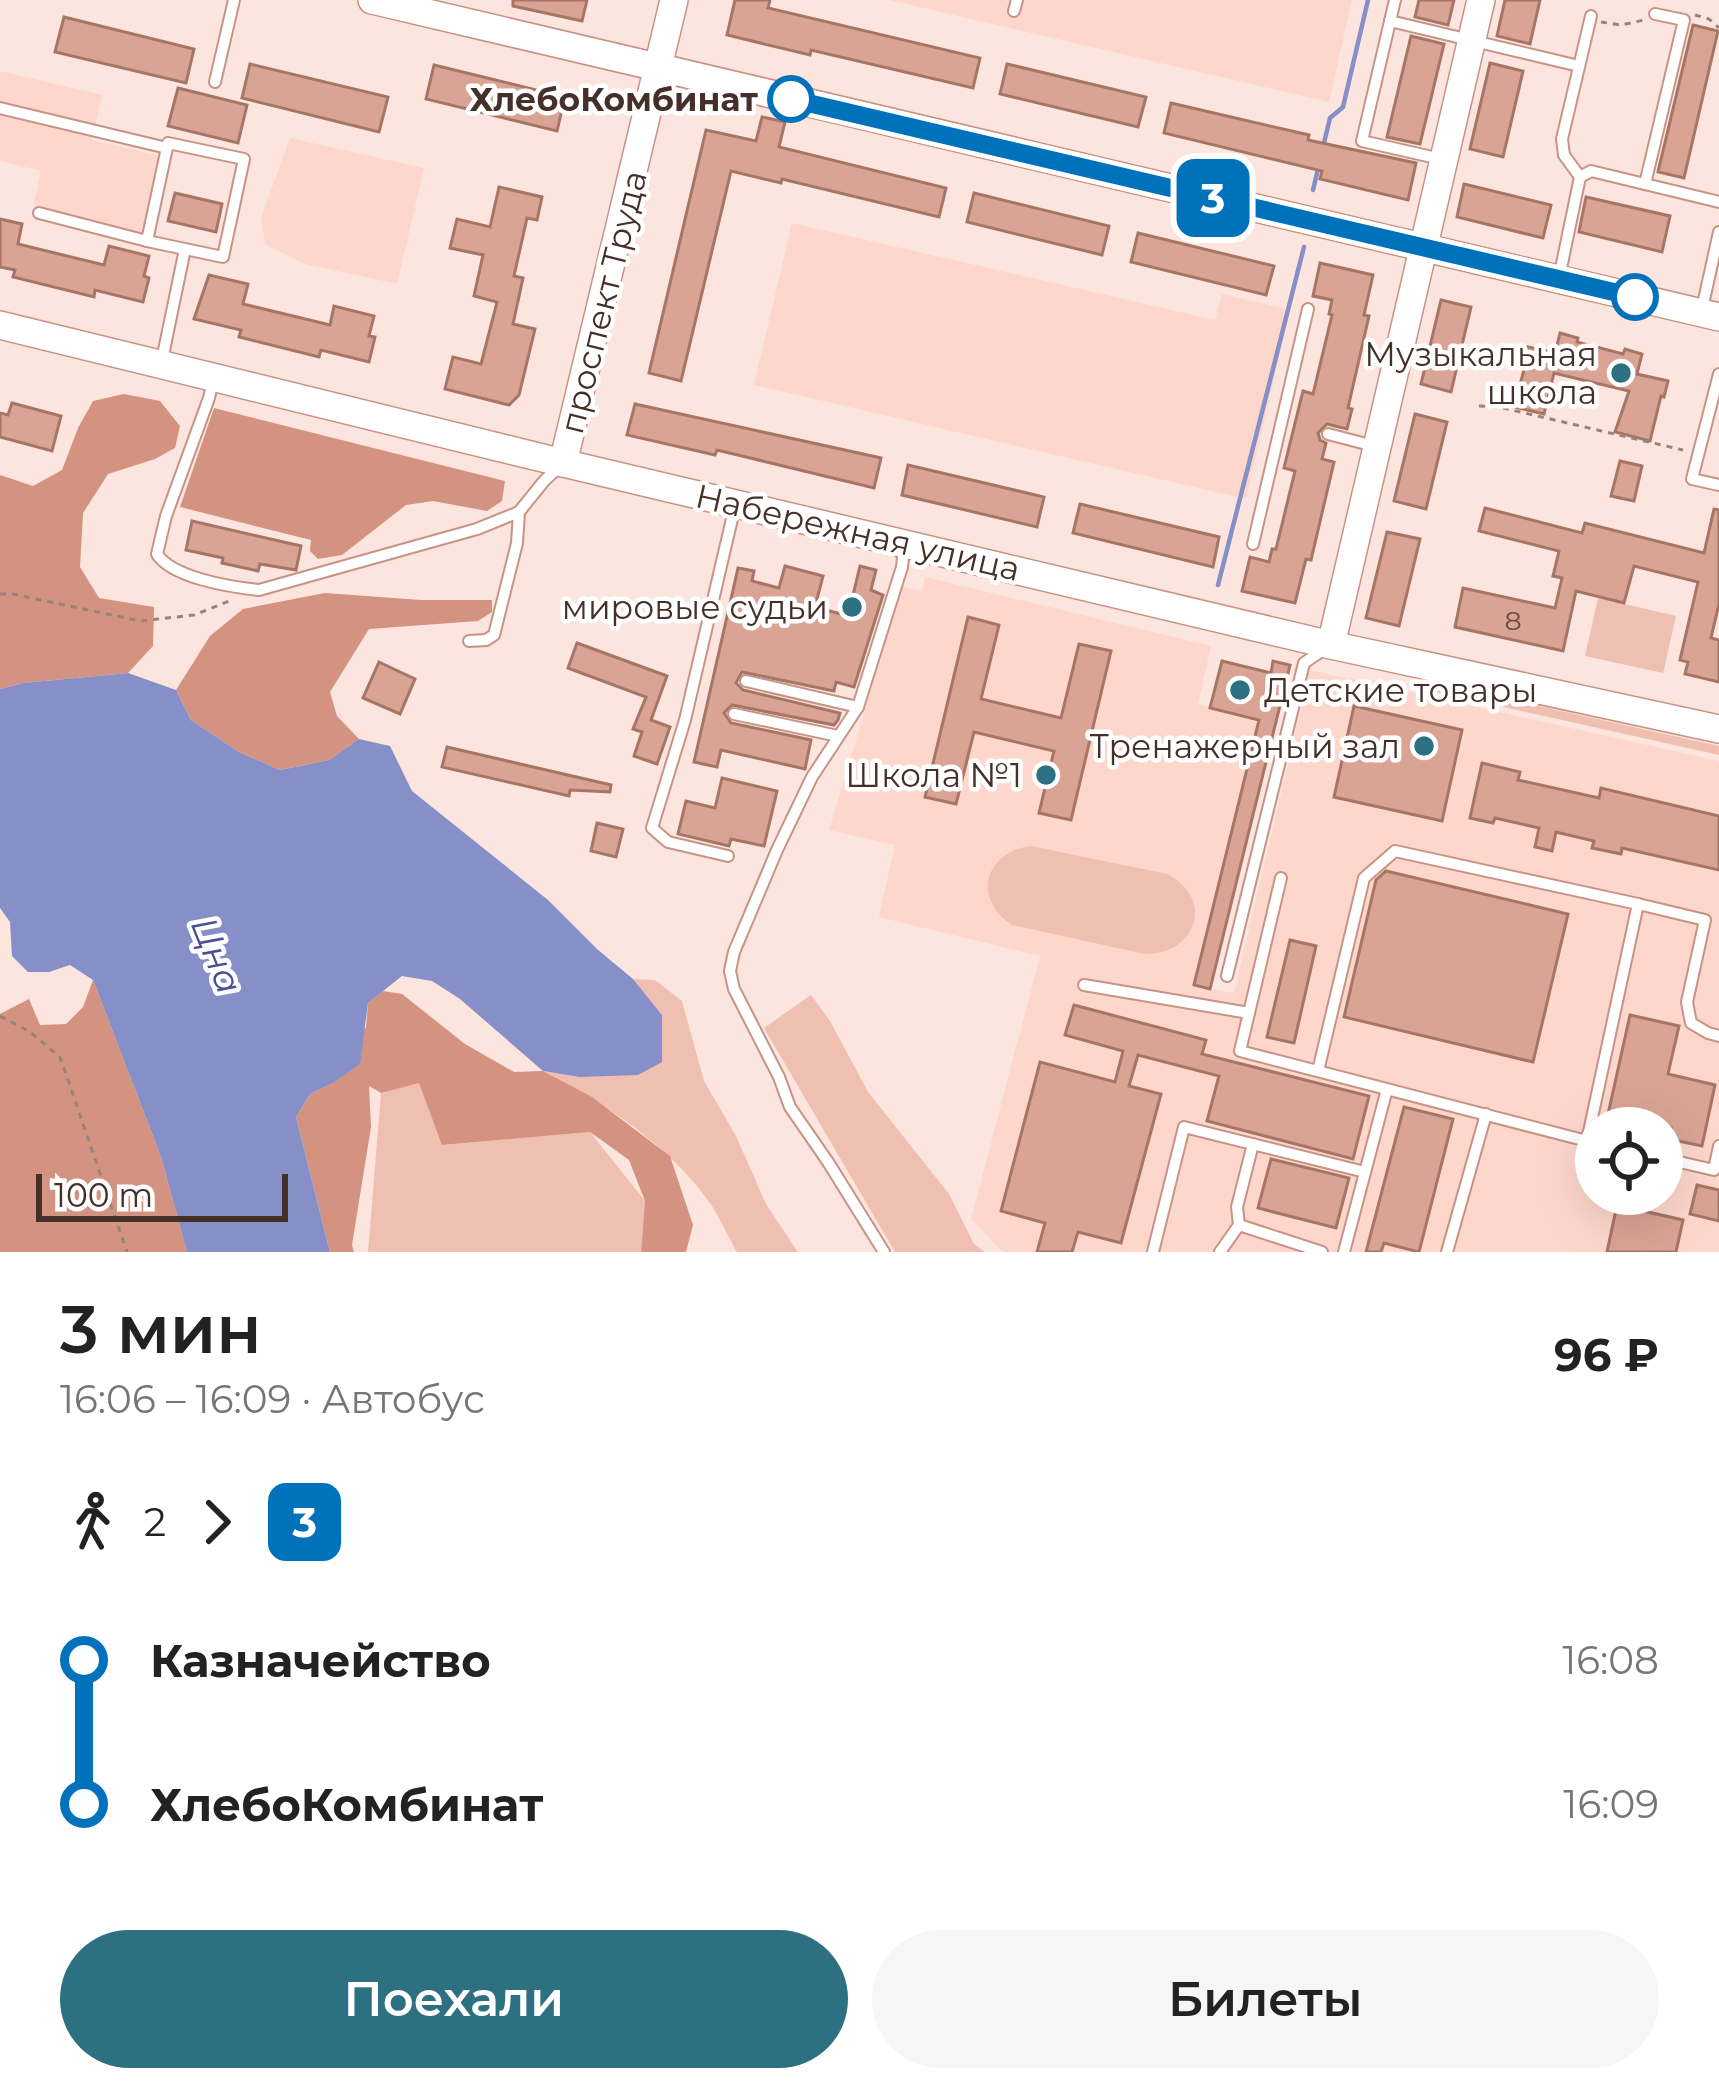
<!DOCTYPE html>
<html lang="ru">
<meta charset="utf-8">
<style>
body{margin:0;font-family:Montserrat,sans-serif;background:#f6f6f6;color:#222;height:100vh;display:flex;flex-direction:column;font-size:45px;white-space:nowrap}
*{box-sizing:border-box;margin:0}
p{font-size:39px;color:#767676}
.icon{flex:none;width:66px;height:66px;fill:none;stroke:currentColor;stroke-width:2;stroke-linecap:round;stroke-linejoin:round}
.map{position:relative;height:1252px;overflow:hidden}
.side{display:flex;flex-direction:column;background:#fff;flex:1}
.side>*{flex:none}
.badge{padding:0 24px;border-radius:18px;font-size:42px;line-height:78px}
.buttons{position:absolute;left:1575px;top:1107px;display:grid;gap:24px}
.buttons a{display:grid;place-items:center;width:108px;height:108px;border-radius:50%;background:#fff;box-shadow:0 12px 48px #0002;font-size:60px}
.scale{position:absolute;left:36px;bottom:30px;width:252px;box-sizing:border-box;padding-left:12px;border:6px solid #452f29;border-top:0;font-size:33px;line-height:42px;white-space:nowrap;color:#452f29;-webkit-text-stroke:9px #fff;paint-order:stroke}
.map>.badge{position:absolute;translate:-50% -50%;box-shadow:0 0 0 6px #fff}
.legs{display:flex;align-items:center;gap:18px;height:132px;padding:0 60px;font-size:39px}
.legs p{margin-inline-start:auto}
.headline{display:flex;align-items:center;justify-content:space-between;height:204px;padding:0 60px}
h1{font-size:66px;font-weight:600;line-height:90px}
.cta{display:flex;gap:24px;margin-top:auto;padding:24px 60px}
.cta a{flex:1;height:138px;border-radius:72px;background:#2c7081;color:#fff;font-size:48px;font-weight:600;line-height:138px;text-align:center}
.cta a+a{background:#f6f6f6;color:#222}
ul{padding:0 60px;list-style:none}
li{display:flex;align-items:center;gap:42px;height:144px;font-size:45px}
li i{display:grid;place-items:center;width:18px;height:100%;margin:0 15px;background:currentColor}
li i::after{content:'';width:30px;height:30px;margin:-15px;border:9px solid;border-radius:50%;background:#fff}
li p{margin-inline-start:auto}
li:first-child i{background:linear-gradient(#0000 50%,currentColor 0)}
li:last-child i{background:linear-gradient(currentColor 50%,#0000 0)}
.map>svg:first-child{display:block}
</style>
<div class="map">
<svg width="1719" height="1252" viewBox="0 0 1719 1252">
<rect width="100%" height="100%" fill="#fce5de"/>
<g fill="#fed7cc" fill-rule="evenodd">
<path d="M889,0H1352L1329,102Z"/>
<path d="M0,71L102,95L92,140L161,156L144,233L33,207L41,171L0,161Z"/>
<path d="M290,138L424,168L397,284L305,264L265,244L261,218Z"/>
<path d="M792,223L1215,320L1222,294L1290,310L1246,499L754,385Z"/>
<path d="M925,577L1211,646L1198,704L1259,720L1194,984L1210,989L1234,993L1310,670L1719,761V1252H1003L971,1219L1040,956L879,917L895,845L829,830L902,587L922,591ZM1596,1128H1662V1194H1596Z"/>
</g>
<g fill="#efbfb1">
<path d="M1598,598L1676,616L1663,673L1585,656Z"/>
<path d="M1421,680L1719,746V755L1419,688Z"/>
<path d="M1031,846L1167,874C1215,899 1197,954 1145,954L1012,925C972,899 984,852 1031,846Z"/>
<path d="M633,979L655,980L682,1001L704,1081L736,1136L766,1204L798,1252H737C728,1236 720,1218 710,1203C668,1144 606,1104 543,1071L579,1077L662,1015Z"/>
<path d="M811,995L830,1021L868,1092L949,1194L974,1244L985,1252H895L764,1028Z"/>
<path d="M420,1082L443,1145L590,1132L645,1201L641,1252H368L381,1093Z"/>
</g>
<g fill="#d39380">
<path d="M124,394L160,401L180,426L175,448L155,459L108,474L83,513L80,567L99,598L154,607L153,646L128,673L23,683L0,689V475L33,486L62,470L78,428L93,401Z"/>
<path d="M214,408L505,481L502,501L487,511L433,501L406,505L342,555L318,559L310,551L311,540L180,507Z"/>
<path d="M325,593L421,600H492V612L478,621L369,629L330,692L337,716L359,739L329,760L280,770L239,752L191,720L176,690L210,636L243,609Z"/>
<path d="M93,980L161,1157L187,1252H0V1014L29,999L40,1025L66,1024L83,1007Z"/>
<path d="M383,991L402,994L465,1044L514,1072L543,1071L592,1097L670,1156L693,1225L686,1252H641L645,1201L629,1160L590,1132L442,1145L419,1083L381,1093L369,1086L371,1127L352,1245L354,1252H330L296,1117L310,1094L331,1084L366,1027L368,1003Z"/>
</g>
<path fill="#868fc7" d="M128,673L176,690L191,720L239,752L280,770L329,760L359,739L390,746L412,791L548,900L597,949L633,979L662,1015V1062L638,1075L579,1077L543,1071L460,999L432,981L402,976L368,1003L360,1064L331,1084L310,1094L296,1117L330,1252H187L161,1157L93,980L70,965L49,972H28L12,956L10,922L0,908V689L23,683Z"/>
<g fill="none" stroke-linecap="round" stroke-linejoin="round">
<g stroke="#868fc7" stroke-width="4.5">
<path d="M1323,147L1330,118L1343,107L1368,0"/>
<path d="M1313,190L1318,169"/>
<path d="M1218,585L1304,247"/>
</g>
</g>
<g fill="#daa495" stroke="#a77566" stroke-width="3">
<path d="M513,0H587L582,21L513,6Z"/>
<path d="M735,0H770L768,8L980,58L973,88L811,50L810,55L727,35Z"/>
<path d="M1419,0H1454L1448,25L1415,17Z"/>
<path d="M1505,0H1540L1530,44L1497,36Z"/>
<path d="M64,17L194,49L186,83L55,52Z"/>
<path d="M1693,25L1718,31L1684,178L1658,172Z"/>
<path d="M1411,36L1444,44L1420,144L1387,137Z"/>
<path d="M1490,63L1523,71L1503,157L1470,149Z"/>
<path d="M250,64L388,97L379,132L242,98Z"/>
<path d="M1007,64L1146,97L1138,127L1000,94Z"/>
<path d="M434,65L565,97L557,131L426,99Z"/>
<path d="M178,88L247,105L238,143L168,126Z"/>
<path d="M1171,103L1309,135L1308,140L1416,163L1408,200L1320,179L1322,171L1164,133Z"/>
<path d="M762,117L785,122L779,147L946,188L939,217L782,179L781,183L731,171L681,381L649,373L706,130L756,141Z"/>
<path d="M1464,184L1551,205L1543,238L1457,217Z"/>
<path d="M499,187L542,197L537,220L527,218L514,276L523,278L513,324L535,329L519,395L509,405L445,389L453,357L481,364L497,302L474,296L483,255L450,248L457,219L490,227Z"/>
<path d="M175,193L222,204L216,232L168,221Z"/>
<path d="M974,193L1109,226L1102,255L967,222Z"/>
<path d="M1586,197L1670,216L1662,252L1579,232Z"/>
<path d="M0,219L22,224L18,244L104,265L109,246L149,256L144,276L149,278L143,302L95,290L94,297L13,277L15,270L0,267Z"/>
<path d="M1138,233L1274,266L1266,295L1131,262Z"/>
<path d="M1320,263L1373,275L1364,315L1369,316L1348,408L1352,409L1347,429L1327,424L1318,433L1320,440L1326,443L1322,459L1334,462L1311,560L1306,559L1295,603L1242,591L1250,557L1269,562L1272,549H1276L1295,471L1284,468L1303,391L1313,394L1332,315L1329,314L1332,300L1313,296Z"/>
<path d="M209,275L248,284L243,304L330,325L334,306L374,316L369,336L375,337L369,362L321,350L319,357L239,337L241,330L194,319Z"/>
<path d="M1441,300L1471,307L1451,392L1421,384Z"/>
<path d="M1560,333L1578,338L1577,342L1623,354L1625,349L1642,354L1637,374L1668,381L1664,397L1661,396L1650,441L1615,432L1629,391L1554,373L1544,414L1514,407L1525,366L1520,365L1524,346L1555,353Z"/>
<path d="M12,403L61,416L52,451L0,437V413L8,415Z"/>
<path d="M635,404L881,458L874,488L717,450L715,455L627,435Z"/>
<path d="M1415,414L1447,422L1426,509L1394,501Z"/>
<path d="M1620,461L1642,466L1634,501L1611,496Z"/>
<path d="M908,465L1044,497L1037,527L902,495Z"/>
<path d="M1080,504L1219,537L1213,567L1073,533Z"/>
<path d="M1485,508L1582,533L1585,523L1704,553L1714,509L1719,510V604L1711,638L1719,640V682L1685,674L1688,662L1680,660L1698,582L1634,566L1624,603L1576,591L1563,651L1455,627L1463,588L1555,608L1562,578L1553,576L1559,551L1479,531Z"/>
<path d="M192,521L301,546L296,570L260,564L258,571L222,563L223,558L186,550Z"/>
<path d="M1387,532L1420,539L1399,626L1366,618Z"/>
<path d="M785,566L823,576L815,607L848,616L860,566L876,570L871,590L883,595L854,687L836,682L834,691L742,672L736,683L743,690L840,713L838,720L834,725L732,705L724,713L731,723L811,740L805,769L721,750L717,767L694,762L738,568L754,571L752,581L779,588Z"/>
<path d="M968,617L999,625L981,699L1061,718L1079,644L1111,651L1071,820L1039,813L1054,751L974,732L956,804L925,797Z"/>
<path d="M577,643L667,676L651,720L670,727L657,764L634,756L642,732L633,729L646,697L568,668Z"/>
<path d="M1222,661L1271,673L1273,661L1290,665L1210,989L1194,985L1259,720L1210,708Z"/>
<path d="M379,662L415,679L400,714L363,698Z"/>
<path d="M1354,706L1462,730L1442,821L1334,797Z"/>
<path d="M447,747L611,785L610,792L570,790L569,796L442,767Z"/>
<path d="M1482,763L1520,772L1518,780L1599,798L1601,788L1719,816V870L1622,848L1621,854L1592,848L1594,841L1556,832L1552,851L1535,847L1539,828L1495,818L1493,823L1470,818Z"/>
<path d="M722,778L777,791L764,846L731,839L729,846L678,834L686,801L715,808Z"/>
<path d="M597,823L623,829L616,857L591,851Z"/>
<path d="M1386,871L1568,914L1533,1062L1344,1017L1376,880Z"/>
<path d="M1290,940L1316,946L1294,1043L1267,1037Z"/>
<path d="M1074,1005L1206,1040L1202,1054L1369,1096L1353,1159L1207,1121L1219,1076L1138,1055L1129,1086L1161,1094L1121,1243L1078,1232L1072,1252H1037L1045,1223L1001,1211L1040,1062L1115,1082L1123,1051L1065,1035Z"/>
<path d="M1630,1015L1679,1026L1668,1074L1715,1085L1702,1146L1669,1139L1671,1128H1605Z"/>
<path d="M1404,1107L1453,1119L1419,1252L1384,1243L1381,1252H1366Z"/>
<path d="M1271,1159L1349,1178L1336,1228L1258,1208Z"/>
<path d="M1697,1185L1719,1190V1221L1690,1214Z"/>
<path d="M1617,1205L1683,1220L1676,1252H1607Z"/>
</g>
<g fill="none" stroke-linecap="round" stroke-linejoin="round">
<defs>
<g id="lane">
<path d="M1395,0L1362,141L1441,159"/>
<path d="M1014,11L1017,0"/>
<path d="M1390,21L1579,66"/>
<path d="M215,82L234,0"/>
<path d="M0,108L167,148"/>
<path d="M1580,177L1564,155L1562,139L1591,16"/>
<path d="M1645,184L1684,20L1655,14"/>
<path d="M39,213L147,241"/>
<path d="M1559,278L1580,177L1591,171L1719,202"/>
<path d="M1702,309L1719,232"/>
<path d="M162,360L185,249L223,257L244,159L168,143L147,241L185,249"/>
<path d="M1719,374L1692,479L1719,485"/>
<path d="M213,380L209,398L166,516L157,554C172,578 231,587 259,590L477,529L519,512L544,481L561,465"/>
<path d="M1328,434L1374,446"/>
<path d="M1253,544L1308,309"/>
<path d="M469,641L486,640L494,635L517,543L519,512"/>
<path d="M746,681L858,707"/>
<path d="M734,714L838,736"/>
<path d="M728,856L668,842L652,828L685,720L735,506"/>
<path d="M1281,878L1240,1051L1587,1141L1638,904L1705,920L1687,1002L1691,1023L1708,1033L1719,1036"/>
<path d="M1227,976L1304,663L1323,650"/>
<path d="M1084,985L1249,1013"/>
<path d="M1318,1071L1364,878L1395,851L1638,904"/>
<path d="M1662,1158L1714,1170L1719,1146"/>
<path d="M1239,1225L1237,1207L1253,1144"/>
<path d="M884,1252L828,1162L790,1107L779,1077L734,989L730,971L734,952L777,850L812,777L858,707L902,567L904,548"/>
<path d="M1153,1252L1184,1127L1365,1172"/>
<path d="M1220,1252L1239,1225L1322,1252"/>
<path d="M1344,1252L1387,1089"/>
<path d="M1447,1252L1486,1114"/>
</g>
<g id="secondary">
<path d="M372,0L1719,317"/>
<path d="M0,325L563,463L1331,645L1719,729"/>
<path d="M563,463L674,0"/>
<path d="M1331,645L1481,0"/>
</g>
</defs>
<use href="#lane" stroke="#c89384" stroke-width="14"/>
<use href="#secondary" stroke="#c89384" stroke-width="30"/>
<g stroke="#98827b" stroke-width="3" stroke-dasharray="6 6" stroke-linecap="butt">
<path d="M1695,15L1709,19L1719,28"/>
<path d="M1601,22L1621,25L1644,20"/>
<path d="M1479,406L1499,407L1683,450"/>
<path d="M0,594H13L140,621L194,615L232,600"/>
<path d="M0,1016L30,1032L60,1057L127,1252"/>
</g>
<use href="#lane" stroke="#fff" stroke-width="10"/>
<use href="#secondary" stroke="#fff" stroke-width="27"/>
</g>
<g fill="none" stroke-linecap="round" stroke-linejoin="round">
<defs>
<path id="line-1" d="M791,99L1635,297"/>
</defs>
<use href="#line-1" stroke="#fff" stroke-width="27"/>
<use href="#line-1" stroke="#0072bc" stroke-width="18"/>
</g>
<g fill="#fff" stroke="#0072bc" stroke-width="6">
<circle cx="791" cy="99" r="21"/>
<circle cx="1635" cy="297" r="21"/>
</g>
<g fill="#2c7081" stroke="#fff" stroke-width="4.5">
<circle cx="1621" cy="373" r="12"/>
<circle cx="852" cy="607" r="12"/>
<circle cx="1240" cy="690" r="12"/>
<circle cx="1424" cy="746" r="12"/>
<circle cx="1046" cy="775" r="12"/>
</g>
<g text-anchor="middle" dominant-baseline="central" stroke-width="9" stroke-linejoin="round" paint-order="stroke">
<g font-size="27" fill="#6a4c44">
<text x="1513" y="620">8</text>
</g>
<g font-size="33" font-weight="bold" fill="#452f29" stroke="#fff" text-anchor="end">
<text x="758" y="99">ХлебоКомбинат</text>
</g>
<g font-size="33" fill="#452f29" stroke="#fff">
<text transform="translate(603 302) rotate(-76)">проспект Труда</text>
<text transform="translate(858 532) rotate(13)">Набережная улица</text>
</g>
<g font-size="33" fill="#452f29" stroke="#fff" text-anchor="end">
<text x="1597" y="354">Музыкальная<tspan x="1597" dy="38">школа</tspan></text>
<text x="828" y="607">мировые судьи</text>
<text x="1264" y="690" text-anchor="start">Детские товары</text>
<text x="1400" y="746">Тренажерный зал</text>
<text x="1022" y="775">Школа №1</text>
</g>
<g font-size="36" font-style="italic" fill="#484f95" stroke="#fff">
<text transform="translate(217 955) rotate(68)">Цна</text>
</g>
</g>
</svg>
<div class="buttons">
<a><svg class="icon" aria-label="locate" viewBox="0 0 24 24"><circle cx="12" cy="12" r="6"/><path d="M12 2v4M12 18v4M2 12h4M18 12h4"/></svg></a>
</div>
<div class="scale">100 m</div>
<b class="badge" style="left:1213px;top:198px;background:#0072bc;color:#fff">3</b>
</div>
<section class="side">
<div class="headline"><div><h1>3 мин</h1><p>16:06 – 16:09 · Автобус</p></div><b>96 ₽</b></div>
<div class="legs"><svg class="icon" aria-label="walk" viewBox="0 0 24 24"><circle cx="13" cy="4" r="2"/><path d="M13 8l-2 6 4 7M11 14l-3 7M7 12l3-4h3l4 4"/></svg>2<svg class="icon" aria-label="forward" viewBox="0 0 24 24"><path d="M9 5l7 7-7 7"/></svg><b class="badge" style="background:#0072bc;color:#fff">3</b></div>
<ul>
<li><i style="color:#0072bc"></i><b>Казначейство</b><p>16:08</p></li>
<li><i style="color:#0072bc"></i><b>ХлебоКомбинат</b><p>16:09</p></li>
</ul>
<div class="cta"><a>Поехали</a><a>Билеты</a></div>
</section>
